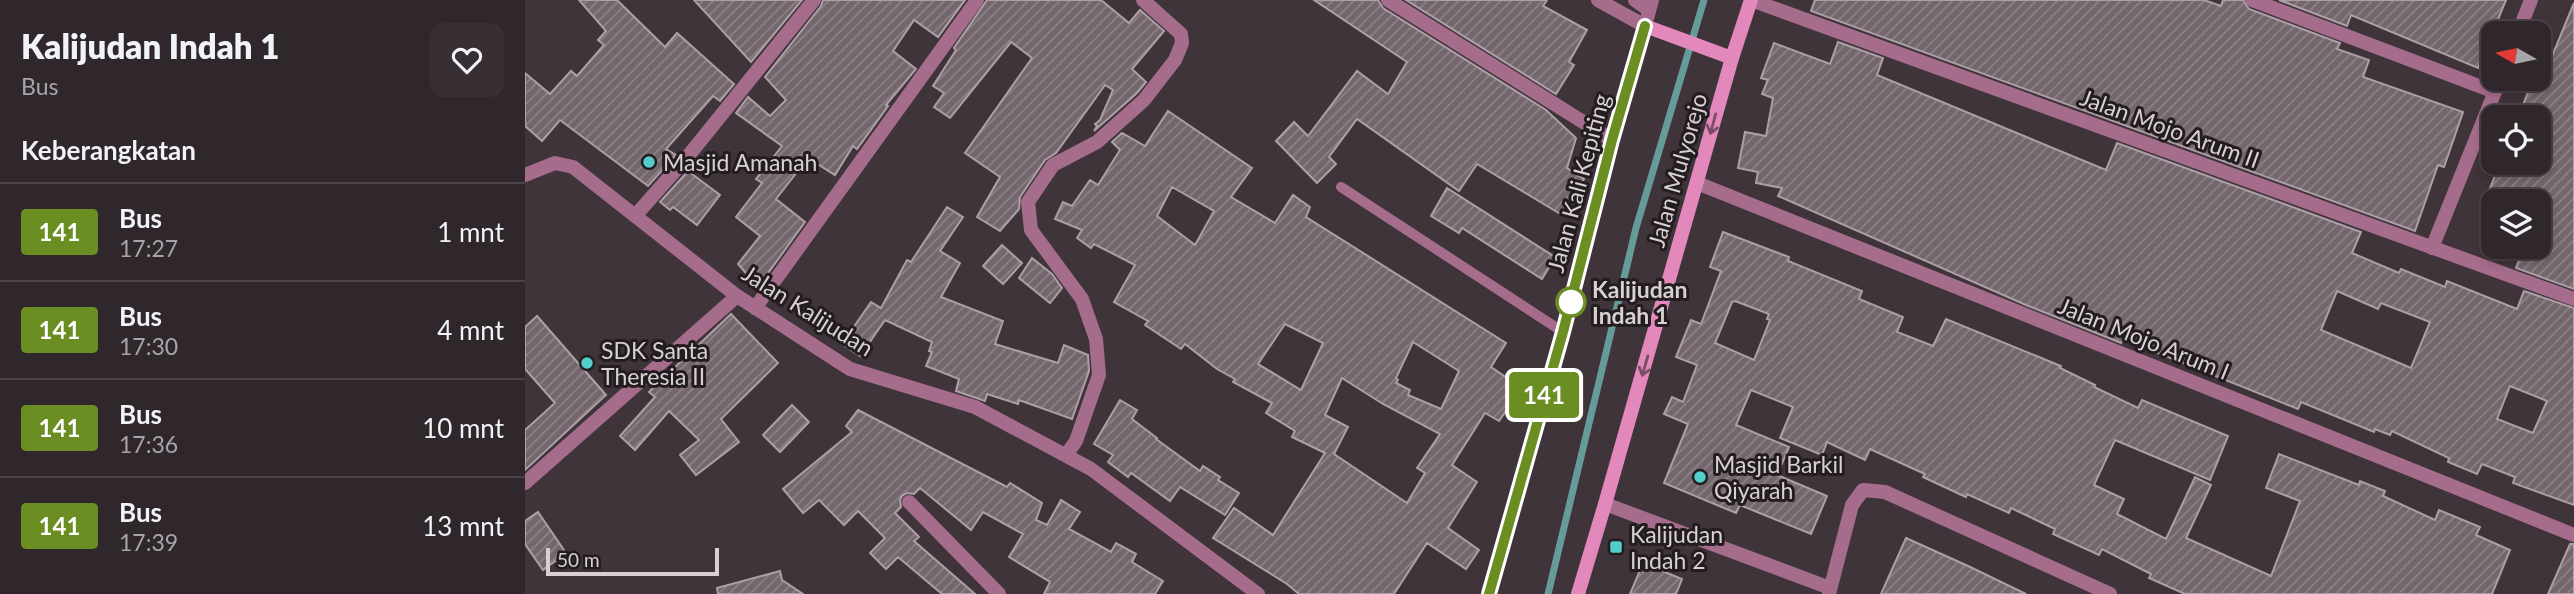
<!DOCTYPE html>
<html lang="id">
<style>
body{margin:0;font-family:Lato,sans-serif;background:#372f34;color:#f1f3f6;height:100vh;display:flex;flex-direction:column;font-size:26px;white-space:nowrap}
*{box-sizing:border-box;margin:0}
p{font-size:23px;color:#a7a5a9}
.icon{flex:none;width:38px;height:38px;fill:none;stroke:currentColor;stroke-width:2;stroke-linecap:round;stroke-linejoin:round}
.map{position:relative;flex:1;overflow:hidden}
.details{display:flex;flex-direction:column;background:#2f272c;width:525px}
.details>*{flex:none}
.badge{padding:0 14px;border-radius:5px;font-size:24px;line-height:46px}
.needle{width:46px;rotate:279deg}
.buttons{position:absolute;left:1956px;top:21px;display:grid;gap:14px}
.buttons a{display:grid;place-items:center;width:70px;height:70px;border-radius:14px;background:#2f272c;box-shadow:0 4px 10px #0003,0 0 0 2px #4a4448;font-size:35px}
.scale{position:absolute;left:21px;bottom:18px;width:173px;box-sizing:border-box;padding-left:7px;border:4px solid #d8d0d4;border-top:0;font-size:19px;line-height:24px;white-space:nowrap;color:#d8d0d4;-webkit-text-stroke:5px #231d20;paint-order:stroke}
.map>.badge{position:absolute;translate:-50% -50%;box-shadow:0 0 0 4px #fff}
h2{padding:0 21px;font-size:26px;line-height:63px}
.round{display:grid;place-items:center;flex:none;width:74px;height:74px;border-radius:14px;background:#372f34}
.summary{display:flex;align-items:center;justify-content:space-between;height:119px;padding:0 21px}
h1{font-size:33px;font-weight:800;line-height:52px}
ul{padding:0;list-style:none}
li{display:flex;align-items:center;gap:21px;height:98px;padding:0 21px;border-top:2px solid #4a4448}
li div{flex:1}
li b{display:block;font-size:26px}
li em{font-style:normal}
li .badge{min-width:77px;font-weight:700;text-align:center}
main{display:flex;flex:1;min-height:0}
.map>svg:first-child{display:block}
</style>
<main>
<section class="details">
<div class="summary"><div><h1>Kalijudan Indah 1</h1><p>Bus</p></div><a class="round"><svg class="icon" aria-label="heart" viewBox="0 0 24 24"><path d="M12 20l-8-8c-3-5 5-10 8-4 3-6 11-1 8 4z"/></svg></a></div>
<h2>Keberangkatan</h2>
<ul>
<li><span class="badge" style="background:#6b8e23;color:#fff">141</span><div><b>Bus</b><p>17:27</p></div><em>1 mnt</em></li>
<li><span class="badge" style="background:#6b8e23;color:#fff">141</span><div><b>Bus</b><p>17:30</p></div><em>4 mnt</em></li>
<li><span class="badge" style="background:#6b8e23;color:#fff">141</span><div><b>Bus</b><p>17:36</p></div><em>10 mnt</em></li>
<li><span class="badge" style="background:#6b8e23;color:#fff">141</span><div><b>Bus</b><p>17:39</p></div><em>13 mnt</em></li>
</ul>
</section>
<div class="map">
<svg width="2049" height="594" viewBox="0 0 2049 594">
<defs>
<pattern id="building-hatch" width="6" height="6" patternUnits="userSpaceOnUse" patternTransform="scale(1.75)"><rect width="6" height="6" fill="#73666d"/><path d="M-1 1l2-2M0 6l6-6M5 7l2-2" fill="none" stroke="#8d8288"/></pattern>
</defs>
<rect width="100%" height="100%" fill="#3f343a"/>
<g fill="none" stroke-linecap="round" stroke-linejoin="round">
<path stroke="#679b9a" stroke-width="7" d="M1023,594L1111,228L1179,0"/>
</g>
<g fill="url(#building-hatch)" stroke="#ad9fa6" stroke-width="2" fill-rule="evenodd">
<path d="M54,0H92L140,47L152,33L209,84L195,101L188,96L141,149L151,155L123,186L35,120L17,141L0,126V73L25,94L46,71L52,76L79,45L73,40L81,31Z"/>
<path d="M169,0H277L226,62Z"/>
<path d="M298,0H440L413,37L389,20L368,51L391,69L361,105L363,106L332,149L328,146L310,175L283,158L251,199L280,222L233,287L213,264L235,236L211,217L237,183L231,179L257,146L211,113L223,97L245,116L261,100L240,77L296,6Z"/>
<path d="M462,0H576L604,23L615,10L639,31L607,69L621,82L612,93L569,131L572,126L570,124L575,120L588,90L580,85L531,153L520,160L495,197L494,209L475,231L452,217L475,177L440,153L507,58L486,42L425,118L409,107L419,93L408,86L431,50L429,48Z"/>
<path d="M789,0H853L858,8L1021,110L1051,138L1042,168L1059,179L1037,215L952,164L934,191L832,119L804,157L811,164L792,183L751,141L769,122L783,136L832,71L863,94L882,62Z"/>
<path d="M881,0H1022L1018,6L1062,30L1044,62L1049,65L1031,94Z"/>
<path d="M1290,0H1679L1696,6L1698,0H1718L1724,9L1815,43L1812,49L1844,60L1838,77L1938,112L1919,167L1913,165L1890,231L1286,11Z"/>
<path d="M1754,0H1981L1953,68L1826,15L1822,26Z"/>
<path d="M2049,3V289L1991,268L1999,247H2014V201H1960L1975,163H2014V117H1993L2008,80L2016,83Z"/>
<path d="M1313,42L1358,58L1352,75L1581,170L1592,143L1836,232L1827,253L1874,273L1876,269L1920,287L1922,281L1992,309L1999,291L2049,308V505L1988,483L1990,477L1957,464L1952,474L1923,462L1924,458L1867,431L1865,435L1850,429L1849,432L1776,402L1773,409L1598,339L1596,343L1501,305L1253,196L1257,188L1231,183L1233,172L1213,168L1220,132L1241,136L1248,98L1237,94L1243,80L1236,78L1249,43L1305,64ZM1812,291L1853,309L1856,303L1905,322L1886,368L1796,330ZM1985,386L2022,401L2008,433L1972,419Z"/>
<path d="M643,111L727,168L706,197L750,223L768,195L785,207L781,217L981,343L966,367L997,388L974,421L960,413L927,465L952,482L923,528L954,550L941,569L902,543L869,594H774L762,584L688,538L709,508L748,535L800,453L767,437L770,431L741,413L747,403L708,382L710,379L692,369L660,344L656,349L620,325L623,321L589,302L610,265L569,244L566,248L552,238L557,230L530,219L538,202L547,206L565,180L573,185L595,150L587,142L597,133L620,146ZM647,187L689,211L670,245L632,216ZM760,324L798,343L776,390L733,364ZM888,342L934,371L916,409L883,395L885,390L871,383L873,380L871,378ZM817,378L858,404L915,434L892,468L900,473L882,503L809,454L823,427L800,415Z"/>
<path d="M163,171L195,195L172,225L148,207L145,210L135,202Z"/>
<path d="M922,188L1030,257L1017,279L937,228L934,233L906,216Z"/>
<path d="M422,207L438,217L415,251L435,263L416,297L478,321L470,344L533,363L539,345L563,355L564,371L547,419L494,400L493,404L462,394L460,401L431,391L434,379L401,366L407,352L404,351L407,342L360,320L335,356L317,344L346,302L356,308L382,260L386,262Z"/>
<path d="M1198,232L1264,257L1263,261L1337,291L1334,299L1378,317L1372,332L1408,346L1421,319L1536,366L1535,368L1570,385L1569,387L1613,408L1617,400L1703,436L1685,480L1590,440L1569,485L1599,499L1592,514L1641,539L1670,477L1686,485L1661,538L1746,576L1775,501L1741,488L1754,454L1834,485L1835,481L1860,491L1858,496L1910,520L1914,510L1955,527L1951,535L1985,550L1967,594H1660L1624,578L1626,574L1577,549L1574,555L1528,534L1530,529L1486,508L1484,513L1442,494L1441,497L1398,477L1400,474L1345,449L1340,460L1302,442L1297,455L1255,438L1268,407L1226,390L1211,425L1264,447L1252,475L1302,496L1286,534L1215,505L1211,513L1139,483L1163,424L1139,414L1147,397L1158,402L1172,365L1151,357L1166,320L1176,324L1196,271L1185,267ZM1210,301L1244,314L1242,319L1245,320L1229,360L1190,343L1207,302Z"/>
<path d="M477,245L497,263L478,284L458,266Z"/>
<path d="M507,258L527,274L537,288L525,303L494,278Z"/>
<path d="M206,314L253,363L196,419L214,442L171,475L155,455L174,440L144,411L110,450L95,436L130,397L124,392Z"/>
<path d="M12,316L81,395L0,470V430L30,403L0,369V327Z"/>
<path d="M595,400L612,410L607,419L632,438L631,439L675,471L678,466L695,477L693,480L714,493L700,515L655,487L645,501L606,473L603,477L583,462L588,455L569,444Z"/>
<path d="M267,405L284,422L255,452L238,435Z"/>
<path d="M333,410L482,487L485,483L517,503L511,520L522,525L536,500L555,512L544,529L586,552L591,543L611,554L607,562L638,581L630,594H519L525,582L484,557L498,534L458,512L446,530L395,488L389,494L382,493L377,496L375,500L376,507L370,513L394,537L389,541L450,594H417L373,557L361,569L345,553L360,538L333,511L319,525L294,500L278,513L258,489L327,432L321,426Z"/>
<path d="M13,512L41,553L18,570L0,544V521Z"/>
<path d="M1381,538L1443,566L1501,594H1356Z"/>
<path d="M2045,544H2049V594H2023Z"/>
<path d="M1118,563L1157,579L1151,594H1105Z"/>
<path d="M255,571L257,580L278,594H193L192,588Z"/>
</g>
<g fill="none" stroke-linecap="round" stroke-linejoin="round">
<path stroke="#a66c8c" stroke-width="10" d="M816,187L1038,332"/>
<g stroke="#a66c8c" stroke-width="14">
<path d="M863,0L1087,140"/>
<path d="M1073,0L1120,26L1127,0"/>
<path d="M1110,0L1124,10"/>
<path d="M1226,0L2049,299"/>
<path d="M1727,0L1970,92"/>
<path d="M1993,33L2006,0"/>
<path d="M0,175L30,163L48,167L212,296L325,369L450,407L566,469L733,594"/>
<path d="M1172,183L2049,535"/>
<path d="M110,216L164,155L289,0"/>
<path d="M1907,248L1975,79"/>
<path d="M230,308L452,0"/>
<path d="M541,455L551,441L574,375L571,339L557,299L506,230L503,202L528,165L572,142L619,100L650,60L657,43L656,34L618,0"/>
<path d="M0,483L212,296"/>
<path d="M384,502L474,594"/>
<path d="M1080,504L1305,588"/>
<path d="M1304,594L1327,505L1338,490L1360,492L1585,594"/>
</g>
<g stroke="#e388bb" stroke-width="14">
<path d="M964,594L1038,332L1087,140L1120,26L1207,58"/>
<path d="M1053,594L1080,504L1207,58L1226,0"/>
</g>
</g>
<defs><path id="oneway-shaft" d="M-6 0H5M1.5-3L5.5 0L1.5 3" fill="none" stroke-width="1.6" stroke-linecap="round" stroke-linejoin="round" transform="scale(1.75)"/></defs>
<g stroke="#794d66">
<use href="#oneway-shaft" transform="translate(1188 124) rotate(105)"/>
<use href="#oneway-shaft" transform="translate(1120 366) rotate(106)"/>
</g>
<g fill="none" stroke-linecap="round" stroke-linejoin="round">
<defs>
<path id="line" d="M964,594L1038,332L1087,140L1120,26"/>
</defs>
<use href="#line" stroke="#fff" stroke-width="16"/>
<use href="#line" stroke="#6b8e23" stroke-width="10"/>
</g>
<g fill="#53cdc9" stroke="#231d20" stroke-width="2.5">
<circle cx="124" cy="162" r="7"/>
<circle cx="62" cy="363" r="7"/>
<circle cx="1175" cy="477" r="7"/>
<rect x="1084" y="540" width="14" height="14" rx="3.5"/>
</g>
<circle fill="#fff" stroke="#6b8e23" stroke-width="3.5" cx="1046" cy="302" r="14"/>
<g text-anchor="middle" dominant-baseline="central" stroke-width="6" stroke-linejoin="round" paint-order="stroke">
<g font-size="23" fill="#d8d0d4" stroke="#231d20">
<text transform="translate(1645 128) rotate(20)">Jalan Mojo Arum II</text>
<text transform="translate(1152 170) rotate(-74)">Jalan Mulyorejo</text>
<text transform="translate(1053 183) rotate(-75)">Jalan Kali Kepiting</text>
<text transform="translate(283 310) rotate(32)">Jalan Kalijudan</text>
<text transform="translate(1619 338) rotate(22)">Jalan Mojo Arum I</text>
</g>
<g font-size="23" fill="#d8d0d4" stroke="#231d20" text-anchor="start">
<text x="138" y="162">Masjid Amanah</text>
<text x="76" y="350">SDK Santa<tspan x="76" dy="26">Theresia II</tspan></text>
<text x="1189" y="464">Masjid Barkil<tspan x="1189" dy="26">Qiyarah</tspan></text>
<text x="1105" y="534">Kalijudan<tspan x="1105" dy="26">Indah 2</tspan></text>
</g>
<g font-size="23" font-weight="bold" fill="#d8d0d4" stroke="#231d20" text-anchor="start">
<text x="1067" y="289">Kalijudan<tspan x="1067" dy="26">Indah 1</tspan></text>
</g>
</g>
</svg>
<div class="buttons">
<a><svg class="needle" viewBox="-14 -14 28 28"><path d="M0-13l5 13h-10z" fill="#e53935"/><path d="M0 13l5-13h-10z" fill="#a7a5a9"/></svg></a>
<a><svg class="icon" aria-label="locate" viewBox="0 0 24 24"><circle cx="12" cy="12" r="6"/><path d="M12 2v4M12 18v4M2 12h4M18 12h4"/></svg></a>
<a><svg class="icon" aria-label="layers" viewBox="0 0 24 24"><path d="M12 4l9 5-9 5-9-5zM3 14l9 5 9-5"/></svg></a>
</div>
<div class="scale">50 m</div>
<b class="badge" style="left:1019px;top:395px;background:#6b8e23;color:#fff">141</b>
</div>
</main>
